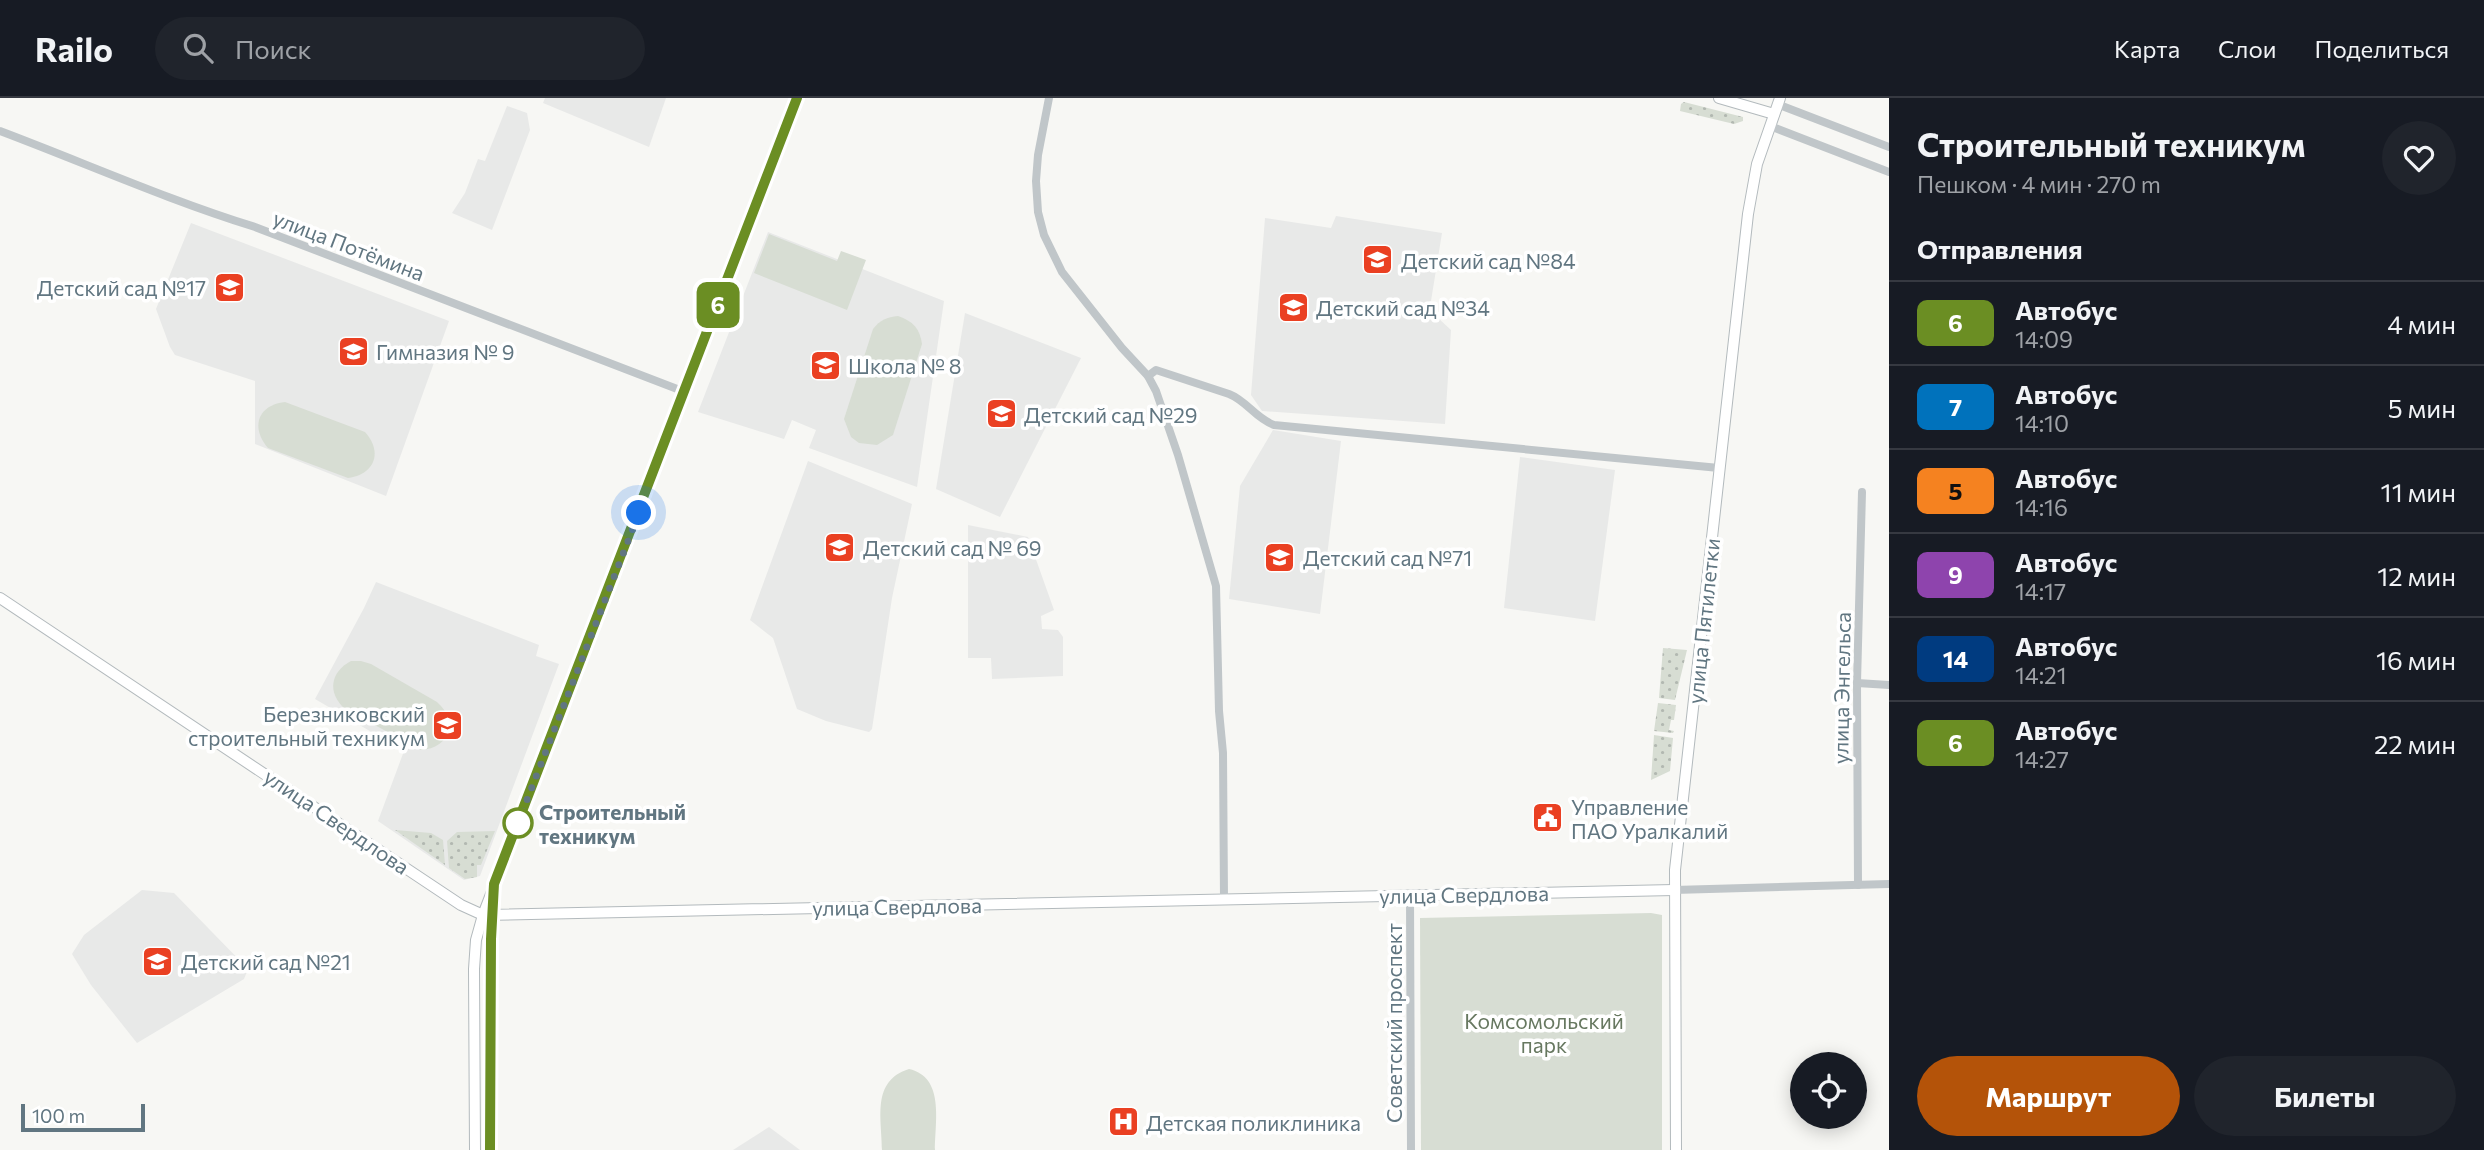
<!DOCTYPE html>
<html lang="ru">
<meta charset="utf-8">
<style>
body{margin:0;font-family:Commissioner,sans-serif;background:#20242c;color:#f1f3f6;height:100vh;display:flex;flex-direction:column;font-size:26px;white-space:nowrap}
*{box-sizing:border-box;margin:0}
p{font-size:23px;color:#9ea1a6}
.icon{flex:none;width:38px;height:38px;fill:none;stroke:currentColor;stroke-width:2;stroke-linecap:round;stroke-linejoin:round}
.map{position:relative;flex:1;overflow:hidden}
.details{display:flex;flex-direction:column;background:#171b24;width:595px}
.details>*{flex:none}
.badge{padding:0 14px;border-radius:10px;font-size:24px;line-height:46px}
.buttons{position:absolute;left:1790px;top:954px;display:grid;gap:14px}
.buttons a{display:grid;place-items:center;width:77px;height:77px;border-radius:50%;background:#171b24;box-shadow:0 4px 18px #0003;font-size:35px}
.scale{position:absolute;left:21px;bottom:18px;width:124px;box-sizing:border-box;padding-left:7px;border:4px solid #617681;border-top:0;font-size:19px;line-height:24px;white-space:nowrap;color:#617681;-webkit-text-stroke:5px #fff;paint-order:stroke}
.you{position:absolute;width:35px;height:35px;margin:-18px;border:5px solid #fff;border-radius:50%;background:#1a73e8;box-shadow:0 0 0 10px #1a73e833}
.map>.badge{position:absolute;translate:-50% -50%;box-shadow:0 0 0 4px #fff}
h2{padding:0 28px;font-size:26px;line-height:63px}
.round{display:grid;place-items:center;flex:none;width:74px;height:74px;border-radius:37px;background:#20242c}
.overview{display:flex;align-items:center;justify-content:space-between;height:119px;padding:0 28px}
h1{font-size:33px;font-weight:700;line-height:52px}
.action{display:flex;gap:14px;margin-top:auto;padding:14px 28px}
.action a{flex:1;height:80px;border-radius:42px;background:#b45309;color:#fff;font-size:28px;font-weight:700;line-height:80px;text-align:center}
.action a+a{background:#20242c;color:#f1f3f6}
ul{padding:0;list-style:none}
li{display:flex;align-items:center;gap:21px;height:84px;padding:0 28px;border-top:2px solid #363941}
li div{flex:1}
li b{display:block;font-size:26px}
li em{font-style:normal}
li .badge{min-width:77px;font-weight:700;text-align:center}
header{display:flex;align-items:center;gap:42px;box-sizing:border-box;height:98px;padding:0 35px;background:#171b24;border-bottom:2px solid #363941}
header strong{font-size:33px}
nav{display:flex;gap:38px;margin-inline-start:auto;font-size:24px}
.search{width:490px;height:63px;background:#20242c;display:flex;align-items:center;gap:18px;box-sizing:border-box;padding:0 24px;border-radius:38px;color:#9ea1a6;font-size:26px}
main{display:flex;flex:1;min-height:0}
.map>svg:first-child{display:block}
</style>
<header>
<strong>Railo</strong>
<div class="search"><svg class="icon" aria-label="search" viewBox="0 0 24 24"><circle cx="10" cy="10" r="6"/><path d="M15 15l6 6"/></svg>Поиск</div>
<nav><a>Карта</a><a>Слои</a><a>Поделиться</a></nav>
</header>
<main>
<div class="map">
<svg width="1889" height="1052" viewBox="0 0 1889 1052">
<defs>
<pattern id="grass-dots" width="8" height="8" patternUnits="userSpaceOnUse" patternTransform="scale(1.75)"><rect width="8" height="8" fill="#d7ddd3"/><path d="M2 2h.1M6 6h.1" fill="none" stroke="#b2b8b1" stroke-width="1.8" stroke-linecap="round"/></pattern>
</defs>
<rect width="100%" height="100%" fill="#f7f7f4"/>
<g fill="#e8e9e8">
<path d="M545,0H666L649,49L543,5Z"/>
<path d="M507,8L527,15L530,32L492,132L452,115L465,95L478,61L485,63Z"/>
<path d="M1336,118L1442,135L1431,203L1423,206L1451,232L1445,326L1262,313L1251,297L1265,120L1331,130Z"/>
<path d="M191,125L449,223L386,398L255,346V283L175,257L170,249L156,211Z"/>
<path d="M768,134L944,203L917,389L809,350L816,332L792,322L784,341L698,314Z"/>
<path d="M965,215L1081,260L1000,419L936,391Z"/>
<path d="M1273,332L1341,343L1320,516L1229,501L1240,388Z"/>
<path d="M1520,359L1615,372L1595,523L1504,510Z"/>
<path d="M808,363L912,406L892,500L872,631L869,634L826,623L797,611L773,540L750,522Z"/>
<path d="M968,427L1028,439L1054,512L1041,518L1042,531L1058,532L1063,539V578L992,581L991,560H968Z"/>
<path d="M376,484L539,547L536,558L559,566L480,778L464,782L378,723L404,653L315,601L364,510Z"/>
<path d="M142,792L174,795L248,871L244,881L137,945L91,887L72,856L84,837Z"/>
<path d="M769,1029L800,1052H733Z"/>
</g>
<g fill="url(#grass-dots)">
<path d="M1684,4L1743,19V23L1734,26L1680,13L1681,6Z"/>
<path d="M1663,550L1687,552L1675,602L1659,600Z"/>
<path d="M1658,605L1676,607L1674,622H1671L1669,632L1674,633L1673,635L1654,633Z"/>
<path d="M1654,637L1673,640L1670,673L1651,682Z"/>
<path d="M395,732L431,735L443,742L445,767Z"/>
<path d="M495,733L481,767H477V779L465,781L449,770L447,743L457,734Z"/>
</g>
<g fill="#d7ddd3">
<path d="M769,136L837,163L841,153L866,162L847,212L754,175Z"/>
<path d="M898,218C913,223 920,231 922,246L893,337L877,347L859,345L851,339L844,321L873,231C880,222 887,219 898,218Z"/>
<path d="M285,304L365,334C383,354 375,376 348,380L268,350C250,329 258,307 285,304Z"/>
<path d="M351,563H361L371,566L437,604C459,623 450,650 421,652L345,611C327,595 330,574 351,563Z"/>
<path d="M1651,815L1662,817V1052H1421L1420,820Z"/>
<path d="M909,971C945,979 935,1024 935,1052H882C882,1020 871,983 909,971Z"/>
</g>
<g fill="none" stroke-linecap="round" stroke-linejoin="round">
<defs>
<g id="major">
<path d="M1719,0L1774,16"/>
<path d="M0,500L461,807L483,817L1674,792"/>
<path d="M475,1052L474,871L476,842L483,817L797,0"/>
<path d="M490,1052L492,810"/>
<path d="M1676,1052L1675,772L1748,116L1757,66L1780,0"/>
</g>
</defs>
<use href="#major" stroke="#b3babd" stroke-width="12"/>
<g stroke="#c0c6c9" stroke-width="8">
<path d="M1049,0L1038,57L1036,83L1038,114L1044,137L1062,174L1122,250L1148,278L1156,293L1178,357L1216,488L1219,613L1223,655L1224,801"/>
<path d="M1777,6L1889,49"/>
<path d="M1770,28L1889,74"/>
<path d="M0,33C85,65 168,102 255,129L685,294"/>
<path d="M1148,278L1156,272L1229,296C1247,303 1255,320 1274,327L1719,370"/>
<path d="M1857,585L1889,587"/>
<path d="M1858,787L1857,585L1862,394"/>
<path d="M1674,792L1889,786"/>
<path d="M1410,797L1411,1052"/>
</g>
<use href="#major" stroke="#fff" stroke-width="10"/>
</g>
<g fill="none" stroke-linecap="round" stroke-linejoin="round">
<defs>
<path id="line" d="M490,1052L491,841L494,786L797,0"/>
</defs>
<use href="#line" stroke="#fff" stroke-width="16"/>
<use href="#line" stroke="#6b8e23" stroke-width="10"/>
<path stroke="#617681" stroke-width="7" stroke-dasharray="0 12.6" d="M518,725L639,415"/>
</g>
<defs>
<symbol id="school-square" viewBox="-11 -11 22 22"><rect x="-9" y="-9" width="18" height="18" rx="4" fill="#ea4022" stroke="#fff"/><path d="M0-5L7-2L0 1L-7-2ZM-4 1L0 2.5L4 1V4Q0 6-4 4Z" fill="#fff"/></symbol>
<symbol id="university-square" viewBox="-11 -11 22 22"><rect x="-9" y="-9" width="18" height="18" rx="4" fill="#ea4022" stroke="#fff"/><path d="M0-5L7-2L0 1L-7-2ZM-4 1L0 2.5L4 1V4Q0 6-4 4Z" fill="#fff"/></symbol>
<symbol id="civic-square" viewBox="-11 -11 22 22"><rect x="-9" y="-9" width="18" height="18" rx="4" fill="#ea4022" stroke="#fff"/><path d="M-.6-6.5H3V-4.5H.6V-3L4-1V1h2V6H-6V1h2V-1L-.6-3ZM-1.2 2.5V6h2.4V2.5Z" fill="#fff"/></symbol>
<symbol id="hospital-square" viewBox="-11 -11 22 22"><rect x="-9" y="-9" width="18" height="18" rx="4" fill="#ea4022" stroke="#fff"/><path d="M-5-5h3v3.5h4V-5h3V5h-3V1.5h-4V5h-3Z" fill="#fff"/></symbol>
</defs>
<g fill-rule="evenodd">
<use href="#school-square" x="1360" y="144" width="35" height="35"/>
<use href="#school-square" x="212" y="172" width="35" height="35"/>
<use href="#school-square" x="1276" y="192" width="35" height="35"/>
<use href="#school-square" x="336" y="236" width="35" height="35"/>
<use href="#school-square" x="808" y="250" width="35" height="35"/>
<use href="#school-square" x="984" y="298" width="35" height="35"/>
<use href="#school-square" x="822" y="432" width="35" height="35"/>
<use href="#school-square" x="1262" y="442" width="35" height="35"/>
<use href="#university-square" x="430" y="610" width="35" height="35"/>
<use href="#civic-square" x="1530" y="702" width="35" height="35"/>
<use href="#school-square" x="140" y="846" width="35" height="35"/>
<use href="#hospital-square" x="1106" y="1006" width="35" height="35"/>
</g>
<circle fill="#fff" stroke="#6b8e23" stroke-width="3.5" cx="518" cy="725" r="14"/>
<g text-anchor="middle" dominant-baseline="central" stroke-width="7" stroke-linejoin="round" paint-order="stroke">
<g font-size="21" fill="#617681" stroke="#fff">
<text transform="translate(349 147) rotate(21)">улица Потёмина</text>
<text transform="translate(1703 523) rotate(-84)">улица Пятилетки</text>
<text transform="translate(1841 590) rotate(-89)">улица Энгельса</text>
<text transform="translate(337 723) rotate(34)">улица Свердлова</text>
<text transform="translate(1464 796) rotate(-1)">улица Свердлова</text>
<text transform="translate(897 808) rotate(-1)">улица Свердлова</text>
<text transform="translate(1393 925) rotate(-90)">Советский проспект</text>
</g>
<g font-size="21" fill="#617681" stroke="#fff" text-anchor="start">
<text x="1401" y="162">Детский сад №84</text>
<text x="206" y="189" text-anchor="end">Детский сад №17</text>
<text x="1316" y="209">Детский сад №34</text>
<text x="376" y="253">Гимназия № 9</text>
<text x="848" y="267">Школа № 8</text>
<text x="1024" y="316">Детский сад №29</text>
<text x="863" y="449">Детский сад № 69</text>
<text x="1303" y="459">Детский сад №71</text>
<text x="425" y="615" text-anchor="end">Березниковский<tspan x="425" dy="24">строительный техникум</tspan></text>
<text x="1571" y="708">Управление<tspan x="1571" dy="24">ПАО Уралкалий</tspan></text>
<text x="181" y="863">Детский сад №21</text>
<text x="1146" y="1024">Детская поликлиника</text>
</g>
<g font-size="21" font-weight="bold" fill="#617681" stroke="#fff" text-anchor="start">
<text x="539" y="713">Строительный<tspan x="539" dy="24">техникум</tspan></text>
</g>
<g font-size="21" fill="#677860" stroke="#fff">
<text x="1544" y="922">Комсомольский<tspan x="1544" dy="24">парк</tspan></text>
</g>
</g>
</svg>
<div class="buttons">
<a><svg class="icon" aria-label="locate" viewBox="0 0 24 24"><circle cx="12" cy="12" r="6"/><path d="M12 2v4M12 18v4M2 12h4M18 12h4"/></svg></a>
</div>
<div class="scale">100 m</div>
<div class="you" style="left:639px;top:415px"></div>
<b class="badge" style="left:718px;top:207px;background:#6b8e23;color:#fff">6</b>
</div>
<section class="details">
<div class="overview"><div><h1>Строительный техникум</h1><p>Пешком · 4 мин · 270 m</p></div><a class="round"><svg class="icon" aria-label="heart" viewBox="0 0 24 24"><path d="M12 20l-8-8c-3-5 5-10 8-4 3-6 11-1 8 4z"/></svg></a></div>
<h2>Отправления</h2>
<ul>
<li><span class="badge" style="background:#6b8e23;color:#fff">6</span><div><b>Автобус</b><p>14:09</p></div><em>4 мин</em></li>
<li><span class="badge" style="background:#0072bc;color:#fff">7</span><div><b>Автобус</b><p>14:10</p></div><em>5 мин</em></li>
<li><span class="badge" style="background:#f58220;color:#111">5</span><div><b>Автобус</b><p>14:16</p></div><em>11 мин</em></li>
<li><span class="badge" style="background:#8e44ad;color:#fff">9</span><div><b>Автобус</b><p>14:17</p></div><em>12 мин</em></li>
<li><span class="badge" style="background:#003b80;color:#fff">14</span><div><b>Автобус</b><p>14:21</p></div><em>16 мин</em></li>
<li><span class="badge" style="background:#6b8e23;color:#fff">6</span><div><b>Автобус</b><p>14:27</p></div><em>22 мин</em></li>
</ul>
<div class="action"><a>Маршрут</a><a>Билеты</a></div>
</section>
</main>
